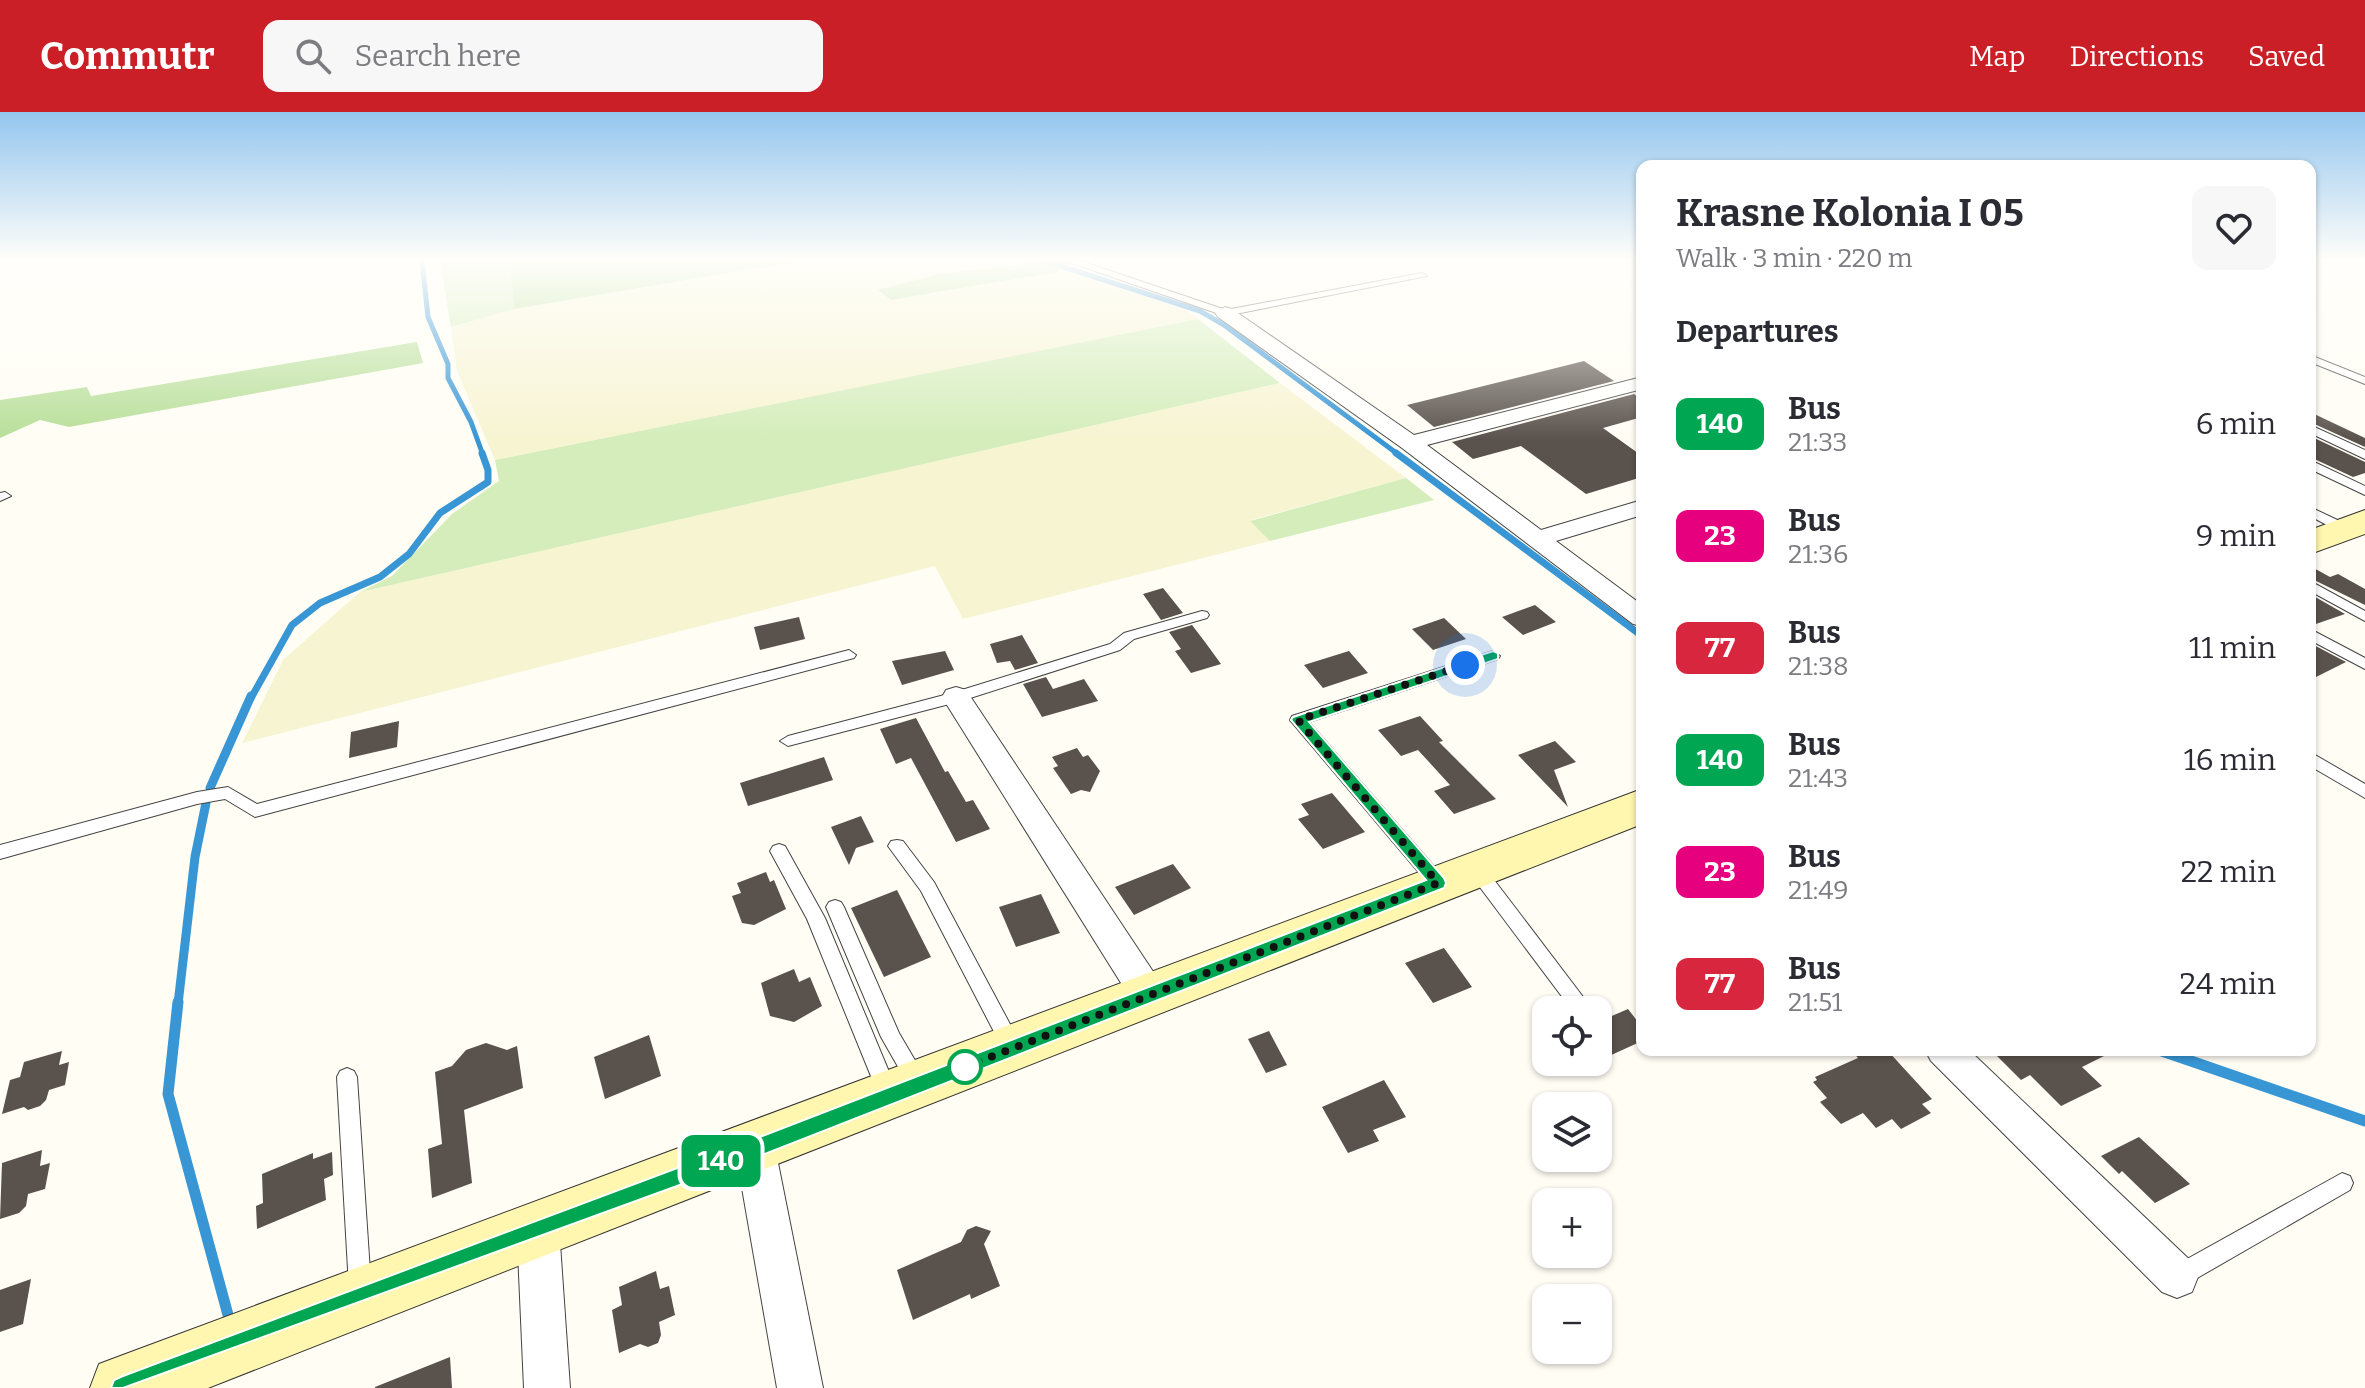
<!DOCTYPE html>
<meta charset="utf-8">
<style>
body{margin:0;font-family:Bitter,serif;background:#f7f7f7;color:#2b2b33;height:100vh;display:flex;flex-direction:column;font-size:30px;white-space:nowrap}
*{box-sizing:border-box;margin:0}
p{font-size:26px;color:#7c7c81}
.icon{flex:none;width:44px;height:44px;fill:none;stroke:currentColor;stroke-width:2;stroke-linecap:round;stroke-linejoin:round}
.map{position:relative;flex:1;overflow:hidden}
.sheet{position:absolute;left:1636px;top:48px;width:680px;height:896px;display:flex;flex-direction:column;background:#fff;border-radius:16px;box-shadow:0 2px 6px #0004}
.sheet>*{flex:none}
.badge{padding:0 16px;border-radius:12px;font-size:28px;line-height:52px}
.buttons{position:absolute;left:1532px;top:884px;display:grid;gap:16px}
.buttons a{display:grid;place-items:center;width:80px;height:80px;border-radius:16px;background:#fff;box-shadow:0 2px 6px #0004;font-size:40px}
.you{position:absolute;width:40px;height:40px;margin:-20px;border:6px solid #fff;border-radius:50%;background:#1a73e8;box-shadow:0 0 0 12px #1a73e833}
.map>.badge{position:absolute;translate:-50% -50%;box-shadow:0 0 0 4px #fff}
h2{padding:0 40px;font-size:30px;line-height:72px}
.round{display:grid;place-items:center;flex:none;width:84px;height:84px;border-radius:16px;background:#f7f7f7}
.summary{display:flex;align-items:center;justify-content:space-between;height:136px;padding:0 40px}
h1{font-size:38px;font-weight:700;line-height:60px}
ul{padding:0;list-style:none}
li{display:flex;align-items:center;gap:24px;height:112px;padding:0 40px}
li div{flex:1}
li b{display:block;font-size:30px}
li em{font-style:normal}
li .badge{min-width:88px;font-weight:700;text-align:center}
header{display:flex;align-items:center;gap:48px;box-sizing:border-box;height:112px;padding:0 40px;background:#ca1f27;color:#fff}
header strong{font-size:38px}
nav{display:flex;gap:44px;margin-inline-start:auto;font-size:28px}
.search{width:560px;height:72px;background:#f7f7f7;display:flex;align-items:center;gap:20px;box-sizing:border-box;padding:0 28px;border-radius:16px;color:#7c7c81;font-size:30px}
.map>svg:first-child{display:block}
</style>
<header>
<strong>Commutr</strong>
<div class="search"><svg class="icon" aria-label="search" viewBox="0 0 24 24"><circle cx="10" cy="10" r="6"/><path d="M15 15l6 6"/></svg>Search here</div>
<nav><a>Map</a><a>Directions</a><a>Saved</a></nav>
</header>
<div class="map">
<svg width="2365" height="1276" viewBox="0 0 2365 1276">
<rect width="100%" height="100%" fill="#fffdf4"/>
<g fill="#f7f4d2">
<path d="M800,149H1045L939,162L879,179L891,188L1065,159L1186,198L1198,207L495,348L457,259L451,215L514,197Z"/>
<path d="M1280,271L1406,366L1251,408L1270,429L963,507L935,454L242,631L283,548L360,480Z"/>
</g>
<g fill="#d4edba">
<path d="M440,149H510L514,197L451,215Z"/>
<path d="M1198,207L1280,271L360,480L392,464L452,402L499,369L495,348Z"/>
<path d="M1406,366L1434,388L1270,429L1250,409Z"/>
</g>
<g fill="#b8df99">
<path d="M510,149H800L514,197Z"/>
<path d="M1045,149H1090L1063,155L1057,160L891,188L878,178L939,162Z"/>
<path d="M417,230L423,251L69,315L40,308L0,326V288L87,275L91,284Z"/>
</g>
<g fill="none" stroke-linecap="round" stroke-linejoin="round">
<g stroke="#3896d5" stroke-width="5">
<path d="M422,149L428,205L448,252V266L471,310L483,343"/>
<path d="M1045,149L1200,199L1224,213L1399,343"/>
</g>
<g stroke="#3896d5" stroke-width="7">
<path d="M1396,341L1642,524"/>
<path d="M251,586L292,513L320,491L380,465L409,442L440,401L488,370V358L482,341"/>
</g>
<g stroke="#3896d5" stroke-width="9">
<path d="M210,676L251,584"/>
<path d="M178,892L195,745L206,691"/>
</g>
<g stroke="#3896d5" stroke-width="11">
<path d="M178,890L168,982L231,1214"/>
<path d="M2159,938L2365,1009"/>
</g>
</g>
<g fill="#5a524c">
<path d="M1584,249L1614,269L1434,315L1407,293Z"/>
<path d="M1634,282L1642,288V305L1603,316L1642,344V365L1586,382L1521,334L1473,347L1452,330Z"/>
<path d="M2310,300L2365,326V335L2310,310Z"/>
<path d="M2310,324L2365,350V361L2353,365L2310,345Z"/>
<path d="M2310,454L2330,465L2338,462L2365,477V493L2310,466Z"/>
<path d="M1163,476L1183,501L1161,508L1143,482Z"/>
<path d="M2310,482L2345,502L2310,514Z"/>
<path d="M1535,493L1556,510L1523,523L1502,505Z"/>
<path d="M799,505L805,527L760,538L754,515Z"/>
<path d="M1444,506L1466,527L1433,538L1412,517Z"/>
<path d="M1192,513L1205,530L1221,552L1191,561L1175,539L1181,537L1169,520Z"/>
<path d="M1022,523L1038,551L1015,558L1010,549L997,551L990,532Z"/>
<path d="M2310,531L2346,550L2310,568Z"/>
<path d="M945,539L954,558L902,573L892,549Z"/>
<path d="M1349,539L1368,561L1323,576L1304,553Z"/>
<path d="M1046,565L1053,577L1084,567L1098,589L1042,605L1023,572Z"/>
<path d="M1420,604L1443,629L1439,630L1496,687L1454,702L1434,679L1450,673L1418,638L1401,644L1378,618Z"/>
<path d="M916,606L945,660L948,659L966,690L973,688L990,717L956,730L911,646L896,652L880,617Z"/>
<path d="M399,609L397,635L349,646L351,620Z"/>
<path d="M1555,629L1576,650L1554,658L1568,695L1518,643Z"/>
<path d="M1077,636L1083,645L1088,643L1100,659L1090,680L1081,678L1071,682L1053,656L1058,654L1052,645Z"/>
<path d="M824,645L833,668L748,694L740,671Z"/>
<path d="M1332,681L1365,720L1323,737L1298,707L1309,703L1301,692Z"/>
<path d="M861,704L874,730L856,736L849,753L831,715Z"/>
<path d="M1173,752L1191,776L1134,803L1115,775Z"/>
<path d="M766,760L770,770L774,768L786,797L754,813L742,811L732,784L741,781L737,771Z"/>
<path d="M897,778L931,845L884,865L851,796Z"/>
<path d="M1041,782L1060,821L1016,835L999,795Z"/>
<path d="M1444,836L1472,875L1433,891L1405,851Z"/>
<path d="M794,857L799,870L810,865L822,894L794,910L770,904L761,871Z"/>
<path d="M1628,897L1642,915V929L1607,945L1598,933V910Z"/>
<path d="M1269,919L1287,953L1266,961L1248,927Z"/>
<path d="M649,923L661,964L605,987L594,945Z"/>
<path d="M486,931L507,938L517,934L523,976L464,998L472,1071L432,1086L428,1037L442,1032L435,960L452,954L466,938Z"/>
<path d="M1851,938H1887L1932,987L1922,992L1931,1001L1901,1017L1892,1007L1876,1016L1863,1001L1841,1012L1820,990L1827,986L1813,970L1817,968L1815,965L1858,946Z"/>
<path d="M1991,938H2116L2082,955L2102,974L2061,994L2030,963L2021,968Z"/>
<path d="M62,939L59,953L69,950L65,973L49,978L46,988L40,994L28,998L24,995L2,1002L10,968L20,965L24,950Z"/>
<path d="M1384,968L1406,1005L1373,1018L1379,1029L1348,1041L1322,995Z"/>
<path d="M2139,1025L2190,1072L2155,1091L2122,1059L2119,1062L2101,1044Z"/>
<path d="M42,1038L40,1054L50,1051L45,1077L28,1082L26,1094L19,1101L0,1107L2,1051Z"/>
<path d="M332,1040L333,1063L324,1067L326,1088L257,1117L256,1094L263,1091L262,1062L313,1041V1047Z"/>
<path d="M976,1114L991,1119L984,1132L1000,1174L971,1187L970,1182L913,1208L897,1158L961,1130L967,1118Z"/>
<path d="M656,1159L660,1177L669,1174L675,1203L659,1210L661,1223L658,1231L648,1235L640,1232L619,1241L612,1198L622,1193L619,1175Z"/>
<path d="M31,1167L23,1212L0,1220V1178Z"/>
<path d="M450,1245L452,1276H375V1275Z"/>
</g>
<g fill="none" stroke-linecap="round" stroke-linejoin="round">
<defs>
<g id="lane">
<path d="M1066,149H1081L1226,198L1422,161L1427,164L1225,204Z"/>
<path d="M2310,243L2365,265V272L2310,250Z"/>
<path d="M2310,313L2365,338V347L2310,321Z"/>
<path d="M2310,348L2365,374V383L2310,357Z"/>
<path d="M5,380L11,384L0,389V381Z"/>
<path d="M2310,395L2350,414L2352,417L2345,421L2340,420L2310,404Z"/>
<path d="M2310,469L2365,499V509L2310,479Z"/>
<path d="M1202,499L1207,500L1209,503L1207,506L1134,527L1120,538L961,589L788,634L780,629L788,624L952,581L1110,532L1124,521Z"/>
<path d="M2310,517L2365,546V557L2310,528Z"/>
<path d="M849,538L856,543L854,546L255,705L225,687L197,692L0,747V733L197,680L228,675L257,692Z"/>
<path d="M1493,539L1500,544L1498,547L1309,610L1444,766L1447,771L1444,776H1432L1290,608L1292,604Z"/>
<path d="M2310,640L2365,672V686L2310,654Z"/>
<path d="M897,728L903,729L934,770L1019,929L1022,935L1019,941L1012,944L1005,941L921,779L888,734L891,729Z"/>
<path d="M779,732L785,734L825,806L897,979L894,985L887,988L880,985L877,979L807,807L770,739L773,734Z"/>
<path d="M1476,750L1482,752L1593,898H1572L1470,762L1467,757L1470,752Z"/>
<path d="M835,788L841,790L844,795L899,921L923,962L926,968L923,974L916,977L909,974L881,925L826,795L829,790Z"/>
<path d="M347,956L354,959L357,965L371,1175L368,1183L360,1186L352,1183L349,1175L337,965L340,959Z"/>
<path d="M2342,1061L2350,1064L2353,1071L2350,1078L2185,1173L2177,1176L2169,1173L2166,1165L2169,1157Z"/>
</g>
<g id="street">
<path d="M1225,195L1232,197L1414,323L1642,265V277L1427,333L1541,418L1642,388V403L1556,429L1642,493V514L1633,512L1402,336L1218,205L1215,201Z"/>
<path d="M956,575L966,578L1162,873L1167,884L1162,895L1149,899L1136,895L942,585L946,578Z"/>
<path d="M1925,938H1969L2192,1150L2198,1165L2192,1180L2177,1186L2162,1180L1931,949Z"/>
<path d="M755,1018L769,1023L775,1036L823,1276H777L735,1036L741,1023Z"/>
<path d="M538,1097L553,1103L559,1117L570,1276H524L517,1117L523,1103Z"/>
</g>
<g id="secondary">
<path d="M2365,398V422L2310,442V418Z"/>
<path d="M1642,677V712L208,1276H90L99,1252L123,1243Z"/>
</g>
</defs>
<use href="#lane" stroke="#444" stroke-width="2"/>
<use href="#street" stroke="#444" stroke-width="2"/>
<use href="#secondary" stroke="#333" stroke-width="2"/>
<use href="#lane" fill="#fff" fill-rule="evenodd"/>
<use href="#street" fill="#fff" fill-rule="evenodd"/>
<use href="#secondary" fill="#fff6af" fill-rule="evenodd"/>
</g>
<linearGradient id="sky" x2="0" y2="1"><stop stop-color="#94c6ef"/><stop offset="0.45" stop-color="#fffefa"/><stop offset="1" stop-color="#fffefa" stop-opacity="0"/></linearGradient>
<rect width="2365" height="328" fill="url(#sky)"/>
<path fill="#00a651" stroke="#fff" stroke-width="2" d="M1493,539L1498,541V547L1309,610L1444,766L1446,771L1444,776L762,1043L123,1276H111L114,1268L123,1264L752,1028L1426,768L1291,608L1293,605Z"/>
<g fill="none" stroke-linecap="round" stroke-linejoin="round">
<path stroke="#111" stroke-width="8" stroke-dasharray="0 14.4" d="M965,955L1438,771L1298,608L1465,553"/>
</g>
<circle fill="#fff" stroke="#00a651" stroke-width="4" cx="965" cy="955" r="16"/>
</svg>
<div class="buttons">
<a><svg class="icon" aria-label="locate" viewBox="0 0 24 24"><circle cx="12" cy="12" r="6"/><path d="M12 2v4M12 18v4M2 12h4M18 12h4"/></svg></a>
<a><svg class="icon" aria-label="layers" viewBox="0 0 24 24"><path d="M12 4l9 5-9 5-9-5zM3 14l9 5 9-5"/></svg></a>
<a>+</a>
<a>−</a>
</div>
<div class="you" style="left:1465px;top:553px"></div>
<b class="badge" style="left:721px;top:1049px;background:#00a651;color:#fff">140</b>
<section class="sheet">
<div class="summary"><div><h1>Krasne Kolonia I 05</h1><p>Walk · 3 min · 220 m</p></div><a class="round"><svg class="icon" aria-label="heart" viewBox="0 0 24 24"><path d="M12 20l-8-8c-3-5 5-10 8-4 3-6 11-1 8 4z"/></svg></a></div>
<h2>Departures</h2>
<ul>
<li><span class="badge" style="background:#00a651;color:#fff">140</span><div><b>Bus</b><p>21:33</p></div><em>6 min</em></li>
<li><span class="badge" style="background:#e6007e;color:#fff">23</span><div><b>Bus</b><p>21:36</p></div><em>9 min</em></li>
<li><span class="badge" style="background:#d7263d;color:#fff">77</span><div><b>Bus</b><p>21:38</p></div><em>11 min</em></li>
<li><span class="badge" style="background:#00a651;color:#fff">140</span><div><b>Bus</b><p>21:43</p></div><em>16 min</em></li>
<li><span class="badge" style="background:#e6007e;color:#fff">23</span><div><b>Bus</b><p>21:49</p></div><em>22 min</em></li>
<li><span class="badge" style="background:#d7263d;color:#fff">77</span><div><b>Bus</b><p>21:51</p></div><em>24 min</em></li>
</ul>
</section>
</div>
